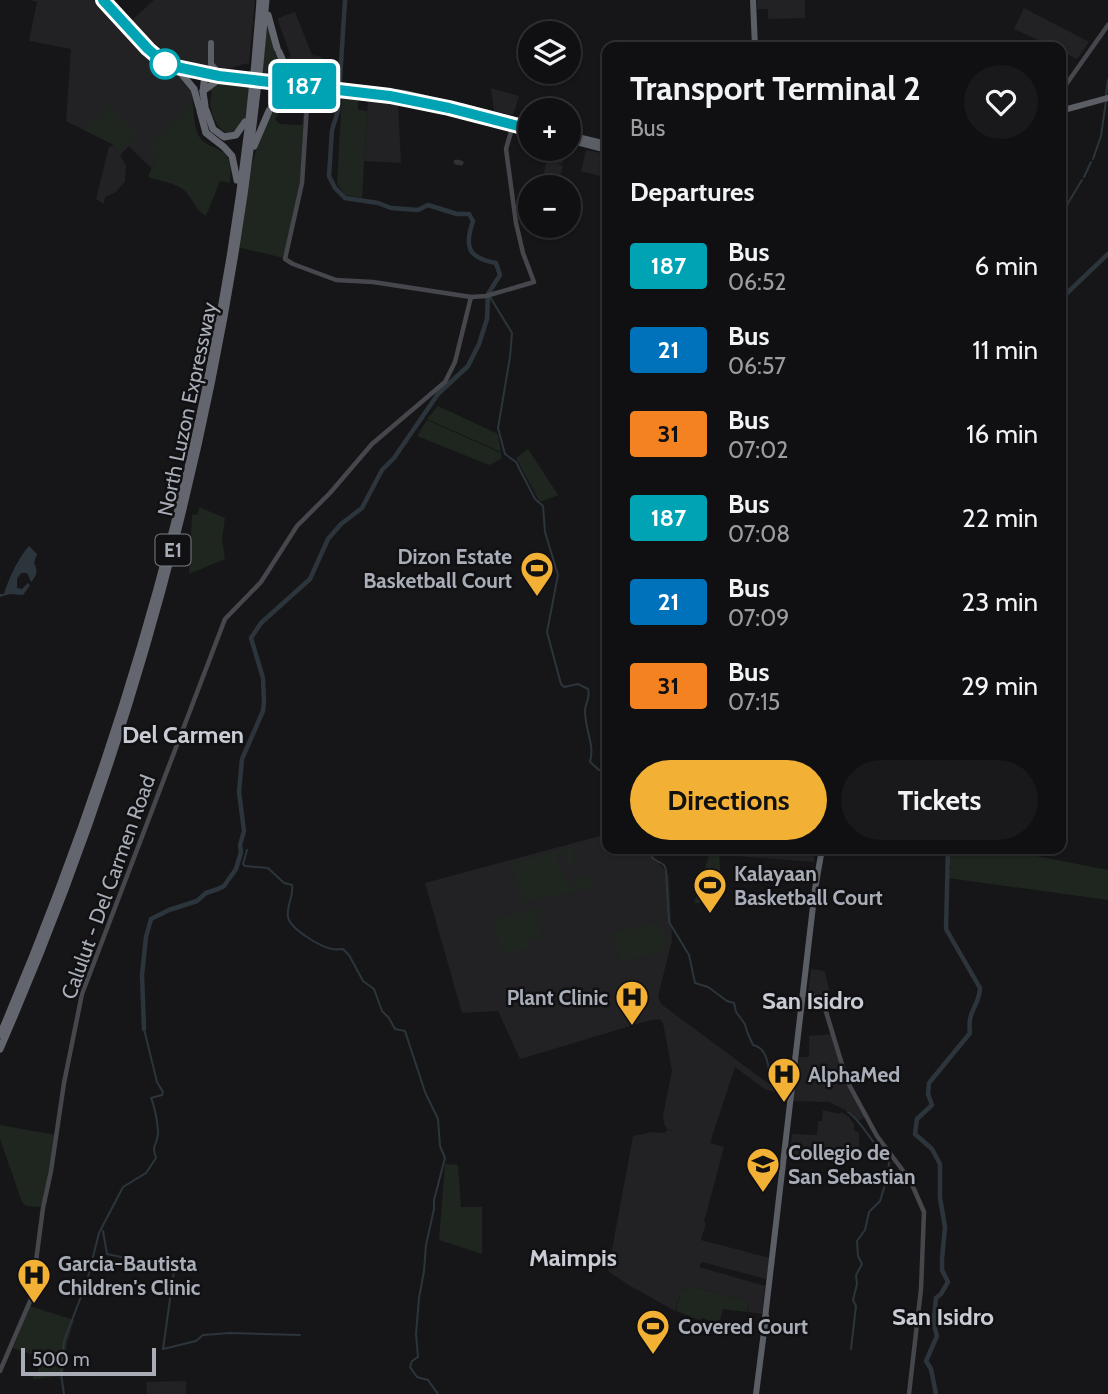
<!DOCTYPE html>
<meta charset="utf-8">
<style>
body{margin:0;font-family:Cabin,sans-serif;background:#19191b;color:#f1f3f6;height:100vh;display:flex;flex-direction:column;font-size:26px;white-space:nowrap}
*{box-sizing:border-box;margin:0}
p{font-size:23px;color:#9c9d9f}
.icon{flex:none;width:38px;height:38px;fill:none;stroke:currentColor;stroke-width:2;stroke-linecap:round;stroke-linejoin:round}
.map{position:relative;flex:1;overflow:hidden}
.details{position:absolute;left:602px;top:42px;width:464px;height:812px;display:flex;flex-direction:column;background:#101012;border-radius:14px;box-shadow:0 2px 5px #0004,0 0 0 2px #303032}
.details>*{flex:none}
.badge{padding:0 14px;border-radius:5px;font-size:24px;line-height:46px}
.tools{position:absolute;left:518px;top:21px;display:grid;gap:14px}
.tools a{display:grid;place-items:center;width:63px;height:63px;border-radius:50%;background:#101012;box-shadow:0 2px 5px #0004,0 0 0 2px #303032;font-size:35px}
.scale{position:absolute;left:21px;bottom:18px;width:135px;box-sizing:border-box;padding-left:7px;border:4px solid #a8adb8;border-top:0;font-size:19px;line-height:24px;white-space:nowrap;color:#a8adb8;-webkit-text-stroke:5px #111113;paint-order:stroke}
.map>.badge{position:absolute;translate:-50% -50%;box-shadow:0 0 0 4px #fff}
h2{padding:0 28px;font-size:26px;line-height:63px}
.round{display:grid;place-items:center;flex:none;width:74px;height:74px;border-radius:37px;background:#19191b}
.head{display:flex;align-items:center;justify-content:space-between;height:119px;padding:0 28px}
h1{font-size:33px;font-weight:700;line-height:52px}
.primary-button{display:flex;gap:14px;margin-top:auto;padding:14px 28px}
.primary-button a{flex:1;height:80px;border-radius:42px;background:#f2b134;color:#111;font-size:28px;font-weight:700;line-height:80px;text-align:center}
.primary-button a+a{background:#19191b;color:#f1f3f6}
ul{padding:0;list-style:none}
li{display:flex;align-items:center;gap:21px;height:84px;padding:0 28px}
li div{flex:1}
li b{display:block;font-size:26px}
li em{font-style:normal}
li .badge{min-width:77px;font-weight:700;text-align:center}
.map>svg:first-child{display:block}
</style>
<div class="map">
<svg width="1108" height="1394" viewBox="0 0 1108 1394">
<rect width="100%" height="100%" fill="#161618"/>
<g fill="#222225">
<path d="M30,0H100L154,59L175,70L191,88L193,104L151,150L160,160L151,168L129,146L120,155L126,166L125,181L116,192L105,197L104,204L96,199L109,147L114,145L66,121L71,49L29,41L37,2Z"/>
<path d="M154,0H255L249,63L226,69L170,60L174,57V53L164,50L160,53L130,22Z"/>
<path d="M757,0H805V18L768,19V9H757Z"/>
<path d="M1024,8L1089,42L1077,59L1061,51L1060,47H1053L1014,29Z"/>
<path d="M295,12L312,55L322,57L319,79L301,77L295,73L287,58L291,56L279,24L278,18Z"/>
<path d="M491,88L519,96L513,115L494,111Z"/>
<path d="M368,99L398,103L401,163L364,161Z"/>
<path d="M549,149H565L562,164L556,163L563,166L557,187H541Z"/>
<path d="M586,150L607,154V178L581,171Z"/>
<path d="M607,834V849H648L669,876L672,941L658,996L661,1004L769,1084L789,1086V1094L766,1090L735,1067L710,1143L724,1147L704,1222L706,1223L701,1240L770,1258L766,1279L702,1262L699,1267L765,1286L762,1314L748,1312L749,1302L686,1285L685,1291H681L675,1311L627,1284L608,1271L633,1136L652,1132L665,1133L667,1130L676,1132L667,1129L664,1124L663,1115L672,1071L663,1023L660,1019L647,1021L520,1059L498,1011L462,1013L425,883Z"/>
<path d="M719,849H814V862L721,855L718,854Z"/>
<path d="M811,969L825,971L832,1004H825L808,993Z"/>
<path d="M831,1034L844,1079L869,1115L858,1121L853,1114L829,1102L793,1101L799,1057H809V1036Z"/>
<path d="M823,1110L839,1114L841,1112L849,1117L854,1124V1130L859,1133V1148L822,1149L819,1156H789L792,1134L817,1135L818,1121H822Z"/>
<path d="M186,1381V1394H147L146,1382Z"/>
</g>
<g fill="#1e261f">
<path d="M266,22C273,39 272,55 285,70L284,76L265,74L262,70Z"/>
<path d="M232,81L250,84L245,119L237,132L229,135C215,128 207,108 212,93L209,89L215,83Z"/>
<path d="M292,89L303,90L302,93L290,94L275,119L279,124L302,125L306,91L300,182L284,258L237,247C248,193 249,129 292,89Z"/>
<path d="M342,95L358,97V110L367,111L362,198L345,195L337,184Z"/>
<path d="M193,104C194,113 194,124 197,132C205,155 237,139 230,183L220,181L206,216C194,209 194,200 185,191C177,183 159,181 148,177L152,167L159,160L150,150L153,148L150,145Z"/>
<path d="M110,106L137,135L119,151L112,144L84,130Z"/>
<path d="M438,406L498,434L501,452L427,419Z"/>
<path d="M427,420L501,453V459L489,465L417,436Z"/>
<path d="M528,449L558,495L540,502L516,458Z"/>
<path d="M199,507L225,518L222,539L225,559L189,574L192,515L198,514Z"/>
<path d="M571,847L575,855L573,865L565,867V863L568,859L566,851L555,854C559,865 562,881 574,887L576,885L574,878L576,875L582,878L591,876L593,887L522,903L512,863Z"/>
<path d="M711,849H719L721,888L718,896H703L701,903H694Z"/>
<path d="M948,849H1000L1108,870V900L948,878L951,866L949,865Z"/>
<path d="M535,908L542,936L527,940L529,948L503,954L493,920Z"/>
<path d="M660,921L666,943L663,951L621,962L613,933Z"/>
<path d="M0,1125L56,1135L42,1207L26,1206L22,1202L0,1139Z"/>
<path d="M445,1164L458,1165L461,1207H482V1254L439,1240Z"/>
<path d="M686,1285L749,1302L747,1312L723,1309L718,1328L712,1327L710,1321L703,1318L699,1320L676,1311L681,1290L685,1291Z"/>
<path d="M30,1306L74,1320L67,1343L63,1376L33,1379V1372H38V1365L41,1366L43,1358L13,1348Z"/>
</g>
<path fill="#2c353c" d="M29,546L37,554L34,563C38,570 37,576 31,582L27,573H21L17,579V588L22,589L28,583L30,585L23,595L10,594L0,597V594H4C9,577 18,559 29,546Z"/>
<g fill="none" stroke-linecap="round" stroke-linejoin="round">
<g stroke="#2c353c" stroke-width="2">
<path d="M1106,95L1108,80"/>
<path d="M1093,159L1101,136L1106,101"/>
<path d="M1084,177L1091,162"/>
<path d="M1060,215L1064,216L1068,203L1082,180"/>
<path d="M490,297L512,333L510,357L498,428L505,454L516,462L535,499L543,506L545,532L558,575L547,632L561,684L564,687L578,684L588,689C591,698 585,702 585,711C585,731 595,744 590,762L599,770H607"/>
<path d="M1060,309L1066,294"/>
<path d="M651,849L652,858L664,865L666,870L669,922L689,955L695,983L708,987L727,1001L734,1003L736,1012L745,1024C747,1035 749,1035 753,1045C768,1048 768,1067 771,1080L776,1081L784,1078L788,1079"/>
<path d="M247,850L243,864L245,866L268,868L284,883L292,885C294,896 286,906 288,917C290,929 321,947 332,949C335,950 339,949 343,949L349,955L363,981L374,989L382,1011L389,1018L395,1029L405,1031L425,1092L438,1119L440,1146L445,1158L434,1200V1209L426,1245L424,1271L419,1298L416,1334L418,1357L412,1361L410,1367L417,1377L428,1380L438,1394"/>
<path d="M848,1112C862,1121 875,1148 889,1162L888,1175L880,1201L869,1212L865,1230L857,1241L858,1256L862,1264L856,1275L857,1284L853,1300L856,1306L851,1349"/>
<path d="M103,1231L107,1254L141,1261L175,1264L163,1349L196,1341L203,1335L230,1333L300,1335"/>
<path d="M64,1394L61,1374L64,1341L87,1281L99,1233L123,1187L146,1173L156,1158C151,1144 157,1146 158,1134C158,1125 155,1107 151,1098L162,1095L163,1092L157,1082L144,1029"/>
</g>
<g stroke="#2c353c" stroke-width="4.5">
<path d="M1066,294L1108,254"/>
<path d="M144,1029L142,975L146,937L151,919L169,910L197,901L206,893L218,889L224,886L236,869L241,852L240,845L244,831L239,792L242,759L263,711L264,702L263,678L251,638L261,623L310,579L328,539L341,524L362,508L382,470L394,458L438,394L468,366L479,344L487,319L488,294L500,275L496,263C468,258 464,247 473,221L469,214H457L428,205L418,210L391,208L378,203L345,198L335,188L329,176L332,130L338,111L345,0"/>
<path d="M936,1394L931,1369L926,1361L937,1336C932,1323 935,1311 936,1298L941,1294L948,1282L942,1270V1259L945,1227L940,1198V1164L932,1149L915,1134L917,1119L932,1105L928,1094L929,1083L970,1033C967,1009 979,1008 980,988L946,929L948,849"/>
</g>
<path stroke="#303135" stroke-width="5" d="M456,162L461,163"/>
<g stroke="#45474d" stroke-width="4.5">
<path d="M291,87L308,90L302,183L285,259L293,264L336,280L373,282L471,297L486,296L534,282L523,253L516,223L506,149L513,125"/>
<path d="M1060,93L1108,25"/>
<path d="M804,993L813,996L824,1005L847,1081L877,1136L910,1180L924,1212L921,1289L909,1394"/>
<path d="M0,1371L31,1299L43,1208L51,1171L64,1083L82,994L225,619L261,582L297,526L330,493L372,444L445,382L455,362L471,297"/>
</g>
<g stroke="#5b5e65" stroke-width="6">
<path d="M103,0C119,18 142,51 163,63C182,74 225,76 248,79"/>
<path d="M753,0L755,47"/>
<path d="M211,43V64L216,70"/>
<path d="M188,66L215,71"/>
<path d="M265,77L288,80"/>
<path d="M264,81L390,96L449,108L530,129"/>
<path d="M361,88L404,93L450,104"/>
<path d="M461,106L530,124"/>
<path d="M1060,111L1108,98"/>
<path d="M569,135L607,144"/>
<path d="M569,140L607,150"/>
<path d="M765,1318L815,889L822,849"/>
<path d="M756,1394L766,1316"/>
</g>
<g stroke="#63666e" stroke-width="7">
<path d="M268,15L277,48"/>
<path d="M279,52L286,68L299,81"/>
<path d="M176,67L194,89L199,107"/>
<path d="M285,79L286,68"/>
<path d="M203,91L218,80L237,78"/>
<path d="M205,106L203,92L205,74"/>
<path d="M271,108L290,87"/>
<path d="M206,110L213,129L224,137L236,135L245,122"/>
<path d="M200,111L206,133L224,147L232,156L237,180"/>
<path d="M254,146L269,111"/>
<path d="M0,1035C140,707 235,357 260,0"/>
<path d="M0,1049C146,716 236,362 266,0"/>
</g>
<g stroke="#5b5e65" stroke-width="6">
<path d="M248,75L265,77"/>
<path d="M248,79L264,81"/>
</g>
</g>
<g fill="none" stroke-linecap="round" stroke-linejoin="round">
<defs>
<path id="line" d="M103,0L148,49L167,65L219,76L390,96L449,108L530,129"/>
</defs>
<use href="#line" stroke="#fff" stroke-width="16"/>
<use href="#line" stroke="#00a3b4" stroke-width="10"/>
</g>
<defs>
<symbol id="stadium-pin" viewBox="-11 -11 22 30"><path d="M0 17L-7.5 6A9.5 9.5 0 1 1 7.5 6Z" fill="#f2b134" stroke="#111113"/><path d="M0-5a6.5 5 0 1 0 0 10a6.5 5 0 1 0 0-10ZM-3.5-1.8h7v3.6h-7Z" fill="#111"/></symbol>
<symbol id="hospital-pin" viewBox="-11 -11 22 30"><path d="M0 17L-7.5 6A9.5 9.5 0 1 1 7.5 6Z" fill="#f2b134" stroke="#111113"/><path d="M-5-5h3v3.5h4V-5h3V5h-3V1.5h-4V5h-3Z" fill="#111"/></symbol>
<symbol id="university-pin" viewBox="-11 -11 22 30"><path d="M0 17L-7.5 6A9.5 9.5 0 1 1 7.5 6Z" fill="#f2b134" stroke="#111113"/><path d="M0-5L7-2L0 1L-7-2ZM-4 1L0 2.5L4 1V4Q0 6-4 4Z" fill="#111"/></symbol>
</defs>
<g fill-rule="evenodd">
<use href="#stadium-pin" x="518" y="549" width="38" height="52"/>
<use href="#stadium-pin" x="691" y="866" width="38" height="52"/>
<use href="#hospital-pin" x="613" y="978" width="38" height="52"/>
<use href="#hospital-pin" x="765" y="1055" width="38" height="52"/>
<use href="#university-pin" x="744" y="1145" width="38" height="52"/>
<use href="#hospital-pin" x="15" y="1256" width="38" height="52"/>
<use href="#stadium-pin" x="634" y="1307" width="38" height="52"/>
</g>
<circle fill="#fff" stroke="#00a3b4" stroke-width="3.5" cx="165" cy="64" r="14"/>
<g text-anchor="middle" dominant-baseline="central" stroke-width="5" stroke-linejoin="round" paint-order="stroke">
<rect fill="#111113" stroke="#7b7e86" stroke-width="2" x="155.5" y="534.5" width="35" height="31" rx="5"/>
<g font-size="19" font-weight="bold" fill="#a8adb8">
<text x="173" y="550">E1</text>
</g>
<g font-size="21" fill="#a8adb8" stroke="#111113">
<text transform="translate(187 409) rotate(-78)">North Luzon Expressway</text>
<text transform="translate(108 887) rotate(-70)">Calulut - Del Carmen Road</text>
</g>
<g font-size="21" font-weight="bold" fill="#a8adb8" stroke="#111113" text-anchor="start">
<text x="512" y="556" text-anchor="end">Dizon Estate<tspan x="512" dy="24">Basketball Court</tspan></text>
<text x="734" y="873">Kalayaan<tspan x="734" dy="24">Basketball Court</tspan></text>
<text x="608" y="997" text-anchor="end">Plant Clinic</text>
<text x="808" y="1074">AlphaMed</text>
<text x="788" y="1152">Collegio de<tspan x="788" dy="24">San Sebastian</tspan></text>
<text x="58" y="1263">Garcia-Bautista<tspan x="58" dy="24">Children's Clinic</tspan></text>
<text x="678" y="1326">Covered Court</text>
</g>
<g font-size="24" font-weight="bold" fill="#c9ccd4" stroke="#111113">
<text x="183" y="734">Del Carmen</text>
<text x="813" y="1000">San Isidro</text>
<text x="573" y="1257">Maimpis</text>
<text x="943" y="1316">San Isidro</text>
</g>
</g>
</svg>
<div class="tools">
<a><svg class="icon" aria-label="layers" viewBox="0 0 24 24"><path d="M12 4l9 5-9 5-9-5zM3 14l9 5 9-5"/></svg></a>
<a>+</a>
<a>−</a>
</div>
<div class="scale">500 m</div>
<b class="badge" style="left:304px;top:86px;background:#00a3b4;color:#fff">187</b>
<section class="details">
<div class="head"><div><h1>Transport Terminal 2</h1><p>Bus</p></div><a class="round"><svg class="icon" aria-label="heart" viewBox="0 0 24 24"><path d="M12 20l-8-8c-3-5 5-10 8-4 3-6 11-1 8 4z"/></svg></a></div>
<h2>Departures</h2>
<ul>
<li><span class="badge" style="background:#00a3b4;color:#fff">187</span><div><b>Bus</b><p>06:52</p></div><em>6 min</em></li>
<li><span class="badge" style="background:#0072bc;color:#fff">21</span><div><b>Bus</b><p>06:57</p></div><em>11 min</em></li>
<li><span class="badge" style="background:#f58220;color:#111">31</span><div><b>Bus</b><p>07:02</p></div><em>16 min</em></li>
<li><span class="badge" style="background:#00a3b4;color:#fff">187</span><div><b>Bus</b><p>07:08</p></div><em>22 min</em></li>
<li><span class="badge" style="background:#0072bc;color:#fff">21</span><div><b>Bus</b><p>07:09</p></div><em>23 min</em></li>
<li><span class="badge" style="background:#f58220;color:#111">31</span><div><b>Bus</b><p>07:15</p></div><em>29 min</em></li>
</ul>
<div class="primary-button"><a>Directions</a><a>Tickets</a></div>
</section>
</div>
